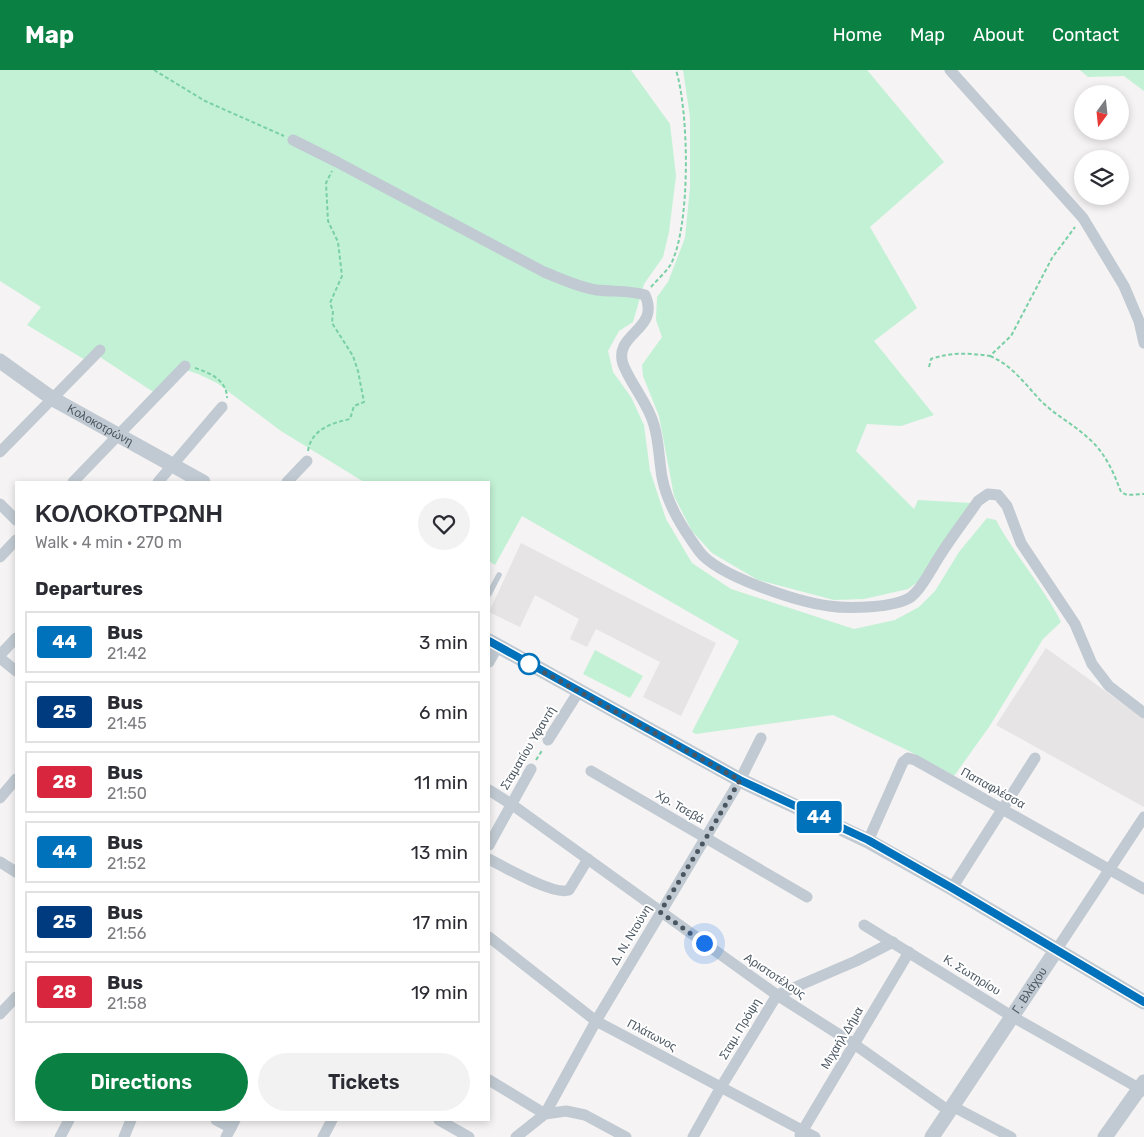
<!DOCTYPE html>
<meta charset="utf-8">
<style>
body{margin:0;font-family:Rubik,sans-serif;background:#f2f2f3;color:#2b2b33;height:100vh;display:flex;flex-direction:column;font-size:19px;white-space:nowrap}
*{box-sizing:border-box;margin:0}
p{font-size:16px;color:#7c7c81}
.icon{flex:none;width:28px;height:28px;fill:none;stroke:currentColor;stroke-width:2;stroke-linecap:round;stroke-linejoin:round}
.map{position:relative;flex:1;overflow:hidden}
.sheet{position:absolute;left:15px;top:411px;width:475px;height:640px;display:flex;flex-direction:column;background:#fff;border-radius:0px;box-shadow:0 2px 8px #0003}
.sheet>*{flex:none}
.badge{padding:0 10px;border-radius:4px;font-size:18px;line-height:32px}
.needle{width:32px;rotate:195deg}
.controls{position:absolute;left:1074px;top:15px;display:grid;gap:10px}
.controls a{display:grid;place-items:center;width:55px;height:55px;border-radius:50%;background:#fff;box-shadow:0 2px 8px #0003;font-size:25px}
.you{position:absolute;width:25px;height:25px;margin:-12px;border:4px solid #fff;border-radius:50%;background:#1a73e8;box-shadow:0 0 0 8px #1a73e833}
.map>.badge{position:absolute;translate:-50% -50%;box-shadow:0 0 0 2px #fff}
h2{padding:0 20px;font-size:19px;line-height:45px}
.round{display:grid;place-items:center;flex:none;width:52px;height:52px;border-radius:26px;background:#f2f2f3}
.overview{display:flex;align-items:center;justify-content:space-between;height:85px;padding:0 20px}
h1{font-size:24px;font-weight:600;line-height:38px}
.primary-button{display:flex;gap:10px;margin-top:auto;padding:10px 20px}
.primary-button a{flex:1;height:58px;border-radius:30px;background:#0b8043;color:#fff;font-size:20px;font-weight:600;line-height:58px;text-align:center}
.primary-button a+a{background:#f2f2f3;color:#2b2b33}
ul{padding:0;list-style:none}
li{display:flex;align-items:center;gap:15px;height:62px;margin:0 10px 8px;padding:0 10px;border:2px solid #e1e1e2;border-radius:0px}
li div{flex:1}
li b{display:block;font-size:19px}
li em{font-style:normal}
li .badge{min-width:55px;font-weight:700;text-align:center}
header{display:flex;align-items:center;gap:30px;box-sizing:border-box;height:70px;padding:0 25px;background:#0b8043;color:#fff}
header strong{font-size:24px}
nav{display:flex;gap:28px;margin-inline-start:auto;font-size:18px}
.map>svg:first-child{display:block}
</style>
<header>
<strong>Map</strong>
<nav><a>Home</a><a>Map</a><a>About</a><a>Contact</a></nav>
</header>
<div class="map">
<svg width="1144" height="1067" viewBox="0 0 1144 1067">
<rect width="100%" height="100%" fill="#f5f3f3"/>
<g fill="#e6e4e5">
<path d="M521,473L716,573L681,646L643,627L660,592L596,559L587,577L570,569L579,549L535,525L520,557L489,542Z"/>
<path d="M1046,578L1144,649V737L996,655Z"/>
</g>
<g fill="#c3f1d5">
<path d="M0,0H631L670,54L676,106L669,162L663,187L644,214L633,252L619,261L608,281L613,302L631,327L644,355L650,401L666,449L692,493L731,519L854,559L895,550L919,537L935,521L959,482L987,448L996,450C1015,486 1043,516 1061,552L1043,569L989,657L954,706L909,681L833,645L696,664L692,662L739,571L522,446L495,495L489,491V412H364L281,361L217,313L198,304L186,300L161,327L100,287L92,294L27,255L41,237L0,211Z"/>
<path d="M683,0H867L944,92L870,157L917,238L874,271L934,345L901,356L867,354L856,381L914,439L918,430L971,433L919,511L908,519L864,529L834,530L758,510L712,483L692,461L674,426L659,346L643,306L642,295L662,267L656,250L657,227L668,212L685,168L690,117V47Z"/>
<path d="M1080,0H1144V21L1124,6L1088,7Z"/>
<path d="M595,580L643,606L630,628L583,604Z"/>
</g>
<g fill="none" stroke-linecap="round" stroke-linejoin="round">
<g stroke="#7ad0a6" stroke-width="2" stroke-dasharray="4 2.5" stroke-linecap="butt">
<path d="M154,0L205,31L284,66"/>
<path d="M651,217C657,210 666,202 671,194C691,154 689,42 676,0"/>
<path d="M990,286C1012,295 1025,314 1041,331C1055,345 1073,354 1087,367C1105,382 1113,401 1121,422L1127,425L1144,424"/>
<path d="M929,297L931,289C951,282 969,283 990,286L1011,266L1052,188L1075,157"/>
<path d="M195,298C211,303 227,311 227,328"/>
<path d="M308,381C311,360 331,353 350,349L354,336L364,332L358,301L353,286L332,253L333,241L330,233L342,206L338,172L328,151L326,113L332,101"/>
<path d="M536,690L543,679"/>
</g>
<path stroke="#c1cad2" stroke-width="5.5" d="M489,524L499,505"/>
<g stroke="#c1cad2" stroke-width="11">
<path d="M950,0L1083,148L1124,216L1139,251L1144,273"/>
<path d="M293,70L337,92L544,202C562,209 578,217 597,220C613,222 629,220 645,225C661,260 613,263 623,294C631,315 648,333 654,355C659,371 659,390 662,407C667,434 683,459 699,481C717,506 798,532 829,536C848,539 895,538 911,527C921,519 926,508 933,497C946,474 963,453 978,431L988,424L998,425L1007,436L1021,473L1075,554L1092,594L1109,616L1144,643"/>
<path d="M0,382L100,280"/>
<path d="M73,412L185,296"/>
<path d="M158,412L222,337"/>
<path d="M287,412L307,391"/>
<path d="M0,434L16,450"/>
<path d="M0,487L16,470"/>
<path d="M0,585L16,568"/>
<path d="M0,588L16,601"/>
<path d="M489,592L498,576"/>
<path d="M548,670L579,621"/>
<path d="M591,701L807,827"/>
<path d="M489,720L511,734L777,925L854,974L949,1041"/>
<path d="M0,728L16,709"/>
<path d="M868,771L903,692L908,688L915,690L1144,819"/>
<path d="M489,775L531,699"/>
<path d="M489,789C504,797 555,826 569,820L588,789"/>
<path d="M0,792L16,802"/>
<path d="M952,818L1035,688"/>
<path d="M864,855L1013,947L1144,1021"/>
<path d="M489,867L596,951L815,1067"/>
<path d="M1057,879L1144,747"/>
<path d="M0,944L16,927"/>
<path d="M489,1010L545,1044L566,1041L585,1045L626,1067"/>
<path d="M952,1036L1011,1067"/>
<path d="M216,1050L231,1058"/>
<path d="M439,1050L469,1067"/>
<path d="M800,1065L909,882"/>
<path d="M60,1067L69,1050"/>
<path d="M124,1067L131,1050"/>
<path d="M226,1067L235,1050"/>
<path d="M323,1067L332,1050"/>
<path d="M516,1067L545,1044L596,951L740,710L761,668"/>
<path d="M693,1067L721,1017L777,925L856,891L893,872"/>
</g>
<g stroke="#c1cad2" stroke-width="15">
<path id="s1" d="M0,291L53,329L203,412"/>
<path d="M489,571L740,710L868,771L952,818L1144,932"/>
<path id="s2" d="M932,1067L1057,879"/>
<path d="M1105,1067L1144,1012"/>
</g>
</g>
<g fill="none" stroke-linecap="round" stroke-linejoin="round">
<defs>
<path id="line" d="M489,571L740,710L868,770L952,818L1144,932"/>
</defs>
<use href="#line" stroke="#fff" stroke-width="11"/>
<use href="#line" stroke="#0072bc" stroke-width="8"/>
<path stroke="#4a5661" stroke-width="5" stroke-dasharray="0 9" d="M529,594L740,710L706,768L660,842L704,873"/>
</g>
<circle fill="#fff" stroke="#0072bc" stroke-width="2.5" cx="529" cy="594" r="10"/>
<g text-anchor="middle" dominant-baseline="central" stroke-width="4" stroke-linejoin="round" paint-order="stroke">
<g font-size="12" fill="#4a5661" stroke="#fff">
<text stroke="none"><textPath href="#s1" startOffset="119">Κολοκοτρώνη</textPath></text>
<text transform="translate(528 678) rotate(-59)">Σταματίου Υφαντή</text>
<text transform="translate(993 718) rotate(29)">Παπαφλέσσα</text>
<text transform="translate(680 737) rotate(30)">Χρ. Τσεβά</text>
<text transform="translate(631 865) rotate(-59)">Δ. Ν. Ντούνη</text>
<text transform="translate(972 905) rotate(32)">Κ. Σωτηρίου</text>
<text transform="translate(775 906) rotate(34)">Αριστοτέλους</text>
<text stroke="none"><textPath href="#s2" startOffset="176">Γ. Βλάχου</textPath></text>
<text transform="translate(740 959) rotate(-59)">Σταμ. Πρόψη</text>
<text transform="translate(652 965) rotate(28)">Πλάτωνος</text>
<text transform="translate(842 968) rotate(-59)">Μιχαήλ Δήμα</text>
</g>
</g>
</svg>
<div class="controls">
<a><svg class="needle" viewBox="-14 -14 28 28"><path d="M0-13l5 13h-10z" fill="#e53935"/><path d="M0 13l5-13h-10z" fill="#7c7c81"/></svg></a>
<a><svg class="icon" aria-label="layers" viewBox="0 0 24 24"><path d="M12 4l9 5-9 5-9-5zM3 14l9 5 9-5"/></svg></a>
</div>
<div class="you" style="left:704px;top:873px"></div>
<b class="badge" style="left:819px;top:747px;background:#0072bc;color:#fff">44</b>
<section class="sheet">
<div class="overview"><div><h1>ΚΟΛΟΚΟΤΡΩΝΗ</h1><p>Walk · 4 min · 270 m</p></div><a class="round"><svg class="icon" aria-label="heart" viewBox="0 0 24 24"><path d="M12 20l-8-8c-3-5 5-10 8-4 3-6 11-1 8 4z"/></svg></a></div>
<h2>Departures</h2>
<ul>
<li><span class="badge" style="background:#0072bc;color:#fff">44</span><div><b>Bus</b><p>21:42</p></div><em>3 min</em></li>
<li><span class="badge" style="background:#003b80;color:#fff">25</span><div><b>Bus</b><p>21:45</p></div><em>6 min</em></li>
<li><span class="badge" style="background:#d7263d;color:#fff">28</span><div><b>Bus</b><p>21:50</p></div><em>11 min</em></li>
<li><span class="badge" style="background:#0072bc;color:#fff">44</span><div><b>Bus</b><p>21:52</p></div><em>13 min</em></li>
<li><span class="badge" style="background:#003b80;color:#fff">25</span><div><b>Bus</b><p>21:56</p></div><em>17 min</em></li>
<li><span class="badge" style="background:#d7263d;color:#fff">28</span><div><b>Bus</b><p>21:58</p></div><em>19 min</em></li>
</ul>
<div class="primary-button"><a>Directions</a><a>Tickets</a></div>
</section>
</div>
